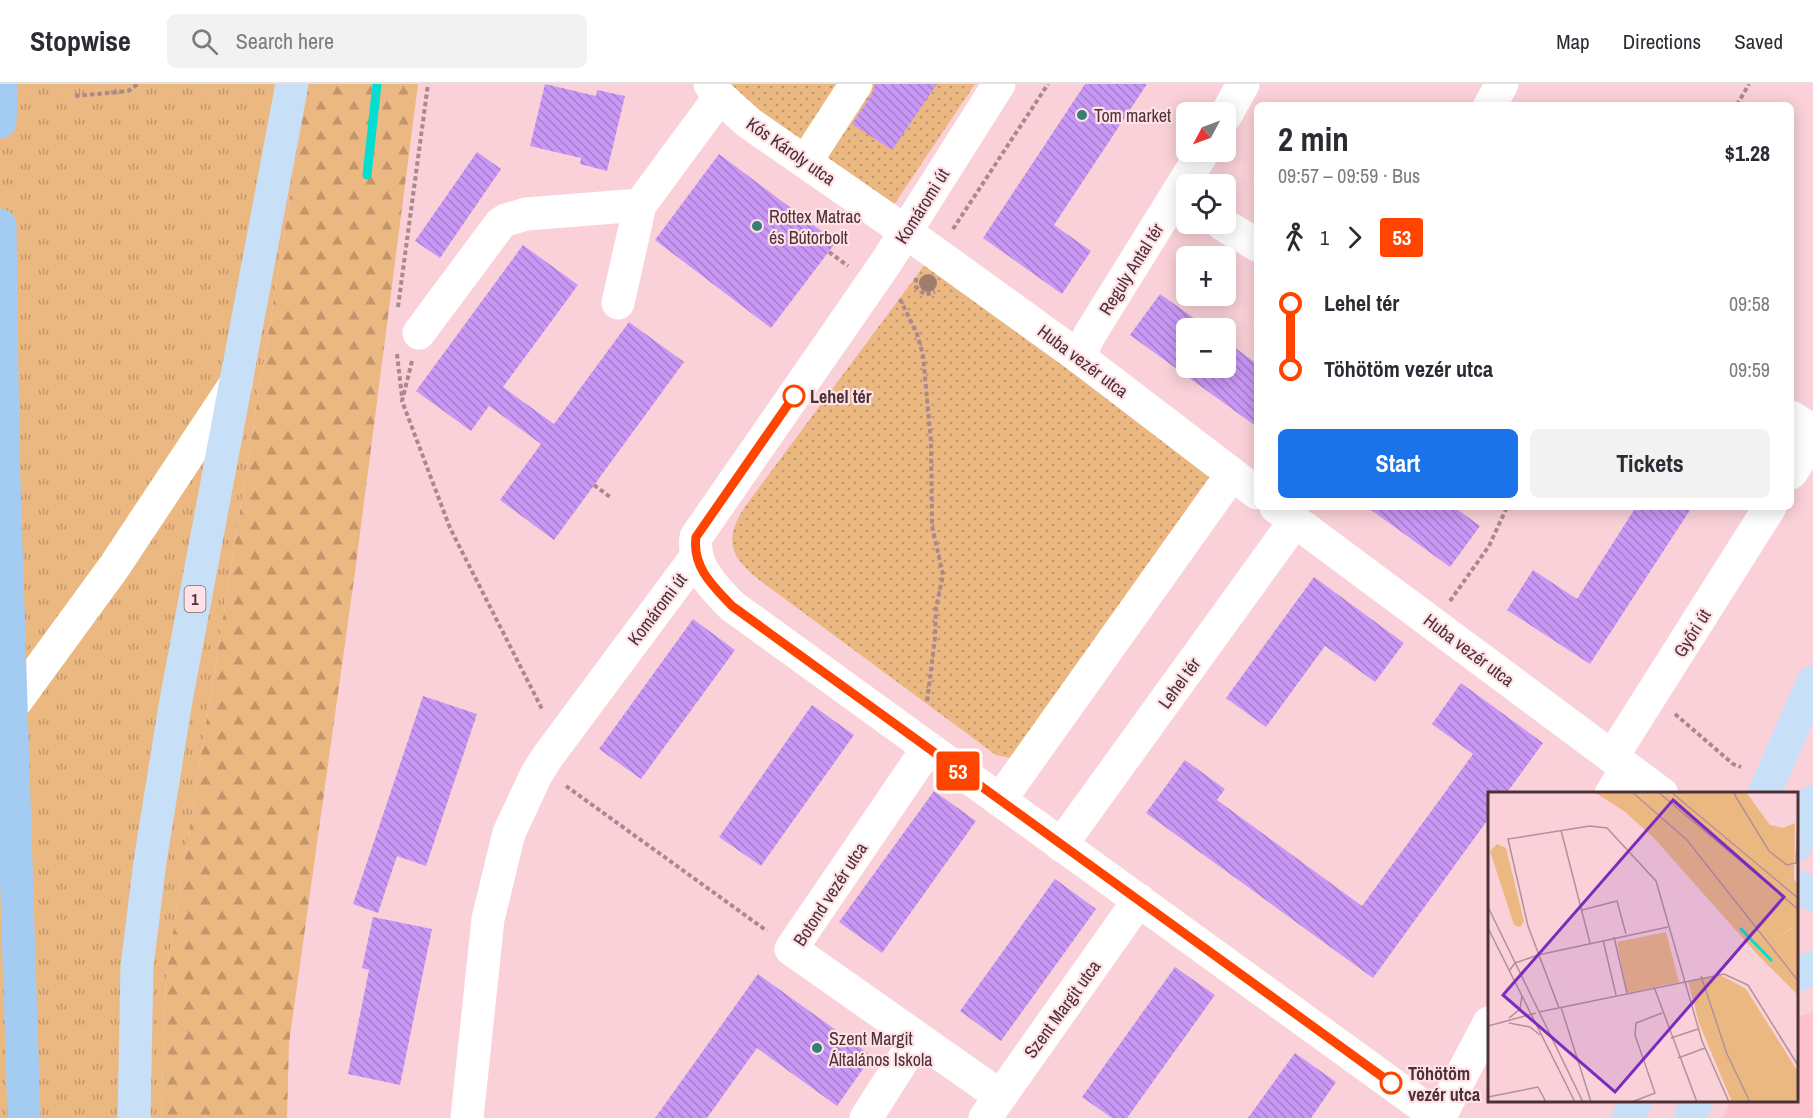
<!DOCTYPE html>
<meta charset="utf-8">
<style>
body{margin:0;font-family:"Archivo Narrow",sans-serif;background:#f2f2f3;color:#2b2b33;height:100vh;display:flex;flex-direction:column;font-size:22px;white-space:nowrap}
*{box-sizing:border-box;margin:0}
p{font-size:20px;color:#7c7c81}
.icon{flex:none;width:33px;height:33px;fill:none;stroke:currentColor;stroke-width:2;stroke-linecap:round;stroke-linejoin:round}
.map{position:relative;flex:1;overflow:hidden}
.details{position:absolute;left:1254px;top:18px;width:540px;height:408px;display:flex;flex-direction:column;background:#fff;border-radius:9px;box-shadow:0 3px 15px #0003}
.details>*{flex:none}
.badge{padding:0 12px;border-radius:4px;font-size:21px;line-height:39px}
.needle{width:39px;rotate:229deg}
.controls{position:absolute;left:1176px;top:18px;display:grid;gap:12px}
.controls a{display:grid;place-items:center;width:60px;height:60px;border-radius:9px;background:#fff;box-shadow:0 3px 15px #0003;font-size:30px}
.map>.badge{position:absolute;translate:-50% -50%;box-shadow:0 0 0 3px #fff}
.legs{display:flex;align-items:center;gap:9px;height:66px;padding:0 24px;font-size:20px}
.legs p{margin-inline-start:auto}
.headline{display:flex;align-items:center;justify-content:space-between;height:102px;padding:0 24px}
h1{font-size:33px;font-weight:700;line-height:45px}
.action{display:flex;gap:12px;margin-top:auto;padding:12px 24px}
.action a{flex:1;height:69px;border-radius:9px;background:#1a73e8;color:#fff;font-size:24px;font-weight:700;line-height:69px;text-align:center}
.action a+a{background:#f2f2f3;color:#2b2b33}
ul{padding:0 24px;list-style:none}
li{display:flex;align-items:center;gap:21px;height:66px;font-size:22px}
li i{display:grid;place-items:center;width:9px;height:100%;margin:0 8px;background:currentColor}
li i::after{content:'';width:15px;height:15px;margin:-8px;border:4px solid;border-radius:50%;background:#fff}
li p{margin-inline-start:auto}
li:first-child i{background:linear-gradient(#0000 50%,currentColor 0)}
li:last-child i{background:linear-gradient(currentColor 50%,#0000 0)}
header{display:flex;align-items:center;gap:36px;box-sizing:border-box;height:84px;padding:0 30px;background:#fff;border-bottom:2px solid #e1e1e2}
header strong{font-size:28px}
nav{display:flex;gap:33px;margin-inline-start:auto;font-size:21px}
.search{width:420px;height:54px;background:#f2f2f3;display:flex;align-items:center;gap:15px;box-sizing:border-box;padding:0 21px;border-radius:9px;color:#7c7c81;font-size:22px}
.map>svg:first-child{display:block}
</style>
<header>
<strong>Stopwise</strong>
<div class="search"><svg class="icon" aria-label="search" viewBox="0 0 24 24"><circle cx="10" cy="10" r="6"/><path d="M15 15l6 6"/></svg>Search here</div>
<nav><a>Map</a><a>Directions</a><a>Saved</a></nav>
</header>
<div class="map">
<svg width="1813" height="1034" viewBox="0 0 1813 1034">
<defs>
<pattern id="grass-tufts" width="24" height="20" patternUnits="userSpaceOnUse" patternTransform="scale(1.5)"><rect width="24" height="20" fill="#ebb882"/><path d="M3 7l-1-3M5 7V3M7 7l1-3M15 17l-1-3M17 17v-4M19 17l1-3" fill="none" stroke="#c1966b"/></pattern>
<pattern id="forest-firs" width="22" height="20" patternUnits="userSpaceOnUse" patternTransform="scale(1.5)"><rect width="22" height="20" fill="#ebb882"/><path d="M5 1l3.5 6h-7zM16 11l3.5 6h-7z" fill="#c1966b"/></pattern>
<pattern id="park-dots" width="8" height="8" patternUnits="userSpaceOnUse" patternTransform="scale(1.5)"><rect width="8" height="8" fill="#ebb882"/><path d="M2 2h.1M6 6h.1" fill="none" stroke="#c1966b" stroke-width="1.8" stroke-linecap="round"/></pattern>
<pattern id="building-back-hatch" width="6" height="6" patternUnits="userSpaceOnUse" patternTransform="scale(1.5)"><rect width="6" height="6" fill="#c998f6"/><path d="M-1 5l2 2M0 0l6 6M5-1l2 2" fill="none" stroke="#a57dc8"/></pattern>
</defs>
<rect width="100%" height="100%" fill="#fad1d8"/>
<path fill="#ffc2cc" d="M1813,928V1034H1723L1730,1018H1796L1797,933Z"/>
<path fill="url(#grass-tufts)" d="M0,0H308L166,892L161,1034H0Z"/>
<path fill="url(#forest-firs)" d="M308,0H418L355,488L289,959L287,1034H161L166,892Z"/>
<g fill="url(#park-dots)">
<path d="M731,0H975L893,122C837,84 778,48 731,0Z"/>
<path d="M934,168L1232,390L1011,674L996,671L758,495C730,472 724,456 744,424Z"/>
</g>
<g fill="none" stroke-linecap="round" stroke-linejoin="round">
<path stroke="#06ddd1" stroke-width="9" d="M367,91L377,0"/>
</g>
<g fill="url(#building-back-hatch)">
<path d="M545,0L596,12L597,6L625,12L607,87L580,80L581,74L530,62Z"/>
<path d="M875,0H937L892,66L852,40L872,10Z"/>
<path d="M1085,0H1147L1054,141L1091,167L1062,210L983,154Z"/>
<path d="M477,68L501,85L440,174L415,157Z"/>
<path d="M719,70L836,158L771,244L655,156Z"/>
<path d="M523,161L578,201L503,303L554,340L629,238L684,278L554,456L500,416L541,360L489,322L471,347L416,307Z"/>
<path d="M1160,210L1208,244H1186V284H1226V257L1257,280V343L1130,251Z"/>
<path d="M1367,423H1454L1480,442L1450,483Z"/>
<path d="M1636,423H1692L1590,580L1507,526L1533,486L1577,515Z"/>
<path d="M1314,493L1404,559L1375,598L1325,562L1266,643L1226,614Z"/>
<path d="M693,535L735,566L641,695L599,665Z"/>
<path d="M1461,599L1543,659L1506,710H1489V734L1373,894L1146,729L1185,676L1225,705L1217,716L1362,822L1473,670L1432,640Z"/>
<path d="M423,612L477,630L426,782L397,772L378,829L353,820Z"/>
<path d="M812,621L854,651L761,782L719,753Z"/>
<path d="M934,707L976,737L882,869L839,838Z"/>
<path d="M1055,795L1096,825L1001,957L960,927Z"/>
<path d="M373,833L432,845L400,1001L348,990L369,886L362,884Z"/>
<path d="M1175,883L1215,911L1127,1034H1112L1082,1013Z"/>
<path d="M758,890L872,972L837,1022L757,964L707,1034H655Z"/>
<path d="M1295,969L1336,998L1311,1034H1248Z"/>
</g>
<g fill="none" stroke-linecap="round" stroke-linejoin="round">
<g stroke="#aa888e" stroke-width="4" stroke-dasharray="4.5 3" stroke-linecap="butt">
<path d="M75,12L128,7L138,0"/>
<path d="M1737,21L1749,0"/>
<path d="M953,145L1048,0"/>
<path d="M829,168L848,182"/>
<path d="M916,194V203L925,211L935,208"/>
<path d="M900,215L917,250L923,271L931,358L932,442L943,491L936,524L935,554L927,618"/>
<path d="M398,223L428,0"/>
<path d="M397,270L402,313"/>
<path d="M412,277L402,317L450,444L543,627"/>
<path d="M594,401L610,413"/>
<path d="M1450,517L1489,462L1507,423"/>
<path d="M1675,630L1733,680L1741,683"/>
<path d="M566,702L767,847"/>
</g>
<g stroke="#fff" stroke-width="33">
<path d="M710,0L717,10L749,39L906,148L1079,273L1257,409"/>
<path d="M999,0L887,177L696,453C692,483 713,502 732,522L1439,1034"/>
<path d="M1490,21L1502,0"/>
<path d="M1226,31L1243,0"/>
<path d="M806,77L856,0"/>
<path d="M1222,140L1257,161"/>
<path d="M618,219L640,121"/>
<path d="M419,249L500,140L506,136L526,130L640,121L713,22"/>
<path d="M1079,273L1090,250L1203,68"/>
<path d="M1791,333L1813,347"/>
<path d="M1791,389L1813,354"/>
<path d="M1276,423L1662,710"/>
<path d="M11,624L114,483L236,299"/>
<path d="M928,664L791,865L1000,1012"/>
<path d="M1612,673L1770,423"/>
<path d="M1611,710L1627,684"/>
<path d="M1000,716L1232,390"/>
<path d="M1061,761L1295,437"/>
<path d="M467,1034L488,835L509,749L536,691L548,672L696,473"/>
<path d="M866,1034L917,954"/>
<path d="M985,1034L1139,816"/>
<path d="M1439,1034L1489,939"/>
</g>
<g stroke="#c8e0f7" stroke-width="33">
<path d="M1764,710L1813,598"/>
<path d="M1796,761L1813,718"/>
<path d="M1796,801L1813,811"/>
<path d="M1796,892L1813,883"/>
<path d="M134,1034L137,882L150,778L175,622L292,0"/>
<path d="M1628,1034L1635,1018"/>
<path d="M1690,1034L1696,1018"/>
</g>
<g stroke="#a4ccf2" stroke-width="33">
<path d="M0,38L1,0"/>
<path d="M0,141L3,364L24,1034"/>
</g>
</g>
<circle fill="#a17d6c" cx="928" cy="199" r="9"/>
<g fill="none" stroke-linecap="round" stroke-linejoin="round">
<defs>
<path id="line-1" d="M794,312L696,453C692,483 713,502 732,522L1391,999"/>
</defs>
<use href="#line-1" stroke="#fff" stroke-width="14"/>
<use href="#line-1" stroke="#f40" stroke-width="9"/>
</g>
<g fill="#367e78" stroke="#fee2e7" stroke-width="2">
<circle cx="1082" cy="31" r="6"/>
<circle cx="757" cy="142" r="6"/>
<circle cx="817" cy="964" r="6"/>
</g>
<g fill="#fff" stroke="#f40" stroke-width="3">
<circle cx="794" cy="312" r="10"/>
<circle cx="1391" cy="999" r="10"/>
</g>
<g text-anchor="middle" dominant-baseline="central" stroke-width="4.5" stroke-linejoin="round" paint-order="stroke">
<rect fill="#fee2e7" stroke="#81676c" stroke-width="1.5" x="184.5" y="502" width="21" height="26" rx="4.5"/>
<g font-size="16" font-weight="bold" fill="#4c3237">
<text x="195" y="515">1</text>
</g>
<g font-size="18" fill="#4c3237" stroke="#fee2e7" text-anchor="start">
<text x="1094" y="31">Tom market</text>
<text x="769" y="132">Rottex Matrac<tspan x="769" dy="21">és Bútorbolt</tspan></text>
<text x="829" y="954">Szent Margit<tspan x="829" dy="21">Általános Iskola</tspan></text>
</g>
<g font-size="18" fill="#4c3237" stroke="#fee2e7">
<text transform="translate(791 67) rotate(35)">Kós Károly utca</text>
<text transform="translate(922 122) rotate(-58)">Komáromi út</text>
<text transform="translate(1131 185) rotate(-58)">Reguly Antal tér</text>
<text transform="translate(1083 277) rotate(37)">Huba vezér utca</text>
<text transform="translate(657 525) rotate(-53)">Komáromi út</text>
<text transform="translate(1692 549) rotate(-58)">Győri út</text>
<text transform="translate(1469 566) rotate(37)">Huba vezér utca</text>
<text transform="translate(1179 599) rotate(-54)">Lehel tér</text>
<text transform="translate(830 810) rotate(-57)">Botond vezér utca</text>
<text transform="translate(1062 925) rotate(-54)">Szent Margit utca</text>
</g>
<g font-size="18" font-weight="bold" fill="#4c3237" stroke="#fee2e7" text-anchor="start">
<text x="810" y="312">Lehel tér</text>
<text x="1408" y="989">Töhötöm<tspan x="1408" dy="21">vezér utca</tspan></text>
</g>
</g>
<g transform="translate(1488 708)">
<rect width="310" height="310" fill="#fad1d8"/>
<path d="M138,0H258L282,33L295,36L307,31L306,88L310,92V138L304,136L278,151L185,39Z" fill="#ebb882"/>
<path d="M106,0H138L156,12L185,39L278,151L305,136L310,138V203L268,161L166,46L136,19Z" fill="#ebb882"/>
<path d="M9,52L18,56L36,129L32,135L26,133L2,59ZM178,140L191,190L139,201L129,150ZM232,183L258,197L310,280V310H244L211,231L200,189Z" fill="#ebb882"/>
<path fill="none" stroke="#06ddd1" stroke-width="3" d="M252,136L284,169"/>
<path fill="none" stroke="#b49198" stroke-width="1.5" d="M144,0L199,48L311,190M170,0L311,118M183,0L311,107M245,0L281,59L299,73L308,71L310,26M73,38L102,151M0,115L95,310M94,118L129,109L138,142M0,136L87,310M126,145L139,201M115,148L128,203M21,179L27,171L50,163L180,135M213,184L239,262L262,310M166,195L209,310M73,215L103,310M71,216L40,134L20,47L102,34L119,36L168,89L214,249L241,310M51,220L236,182L260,193L311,275M21,226L32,217L34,203M21,231L42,235L52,243M0,234L48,221M183,246L210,237M190,266L217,256M0,305L50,295L58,310M144,310L167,301L147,243L148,231L174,221"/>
<path fill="#7b2cbf" fill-opacity="0.15" stroke="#7b2cbf" stroke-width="3" d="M185,8L296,105L127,300L15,203Z"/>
<rect width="310" height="310" fill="none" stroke="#4c3237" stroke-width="3"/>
</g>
</svg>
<div class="controls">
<a><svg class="needle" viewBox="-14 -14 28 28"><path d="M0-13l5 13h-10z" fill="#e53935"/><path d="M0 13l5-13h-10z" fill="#7c7c81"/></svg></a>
<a><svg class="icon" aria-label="locate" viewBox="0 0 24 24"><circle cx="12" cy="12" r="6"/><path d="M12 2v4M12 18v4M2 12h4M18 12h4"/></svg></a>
<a>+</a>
<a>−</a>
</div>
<b class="badge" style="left:958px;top:687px;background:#f40;color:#fff">53</b>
<section class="details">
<div class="headline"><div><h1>2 min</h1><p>09:57 – 09:59 · Bus</p></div><b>$1.28</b></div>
<div class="legs"><svg class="icon" aria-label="walk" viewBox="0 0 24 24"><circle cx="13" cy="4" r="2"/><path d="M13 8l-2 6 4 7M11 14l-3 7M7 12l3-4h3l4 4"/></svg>1<svg class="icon" aria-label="forward" viewBox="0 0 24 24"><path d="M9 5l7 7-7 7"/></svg><b class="badge" style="background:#f40;color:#fff">53</b></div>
<ul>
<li><i style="color:#f40"></i><b>Lehel tér</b><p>09:58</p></li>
<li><i style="color:#f40"></i><b>Töhötöm vezér utca</b><p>09:59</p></li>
</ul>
<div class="action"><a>Start</a><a>Tickets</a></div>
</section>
</div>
